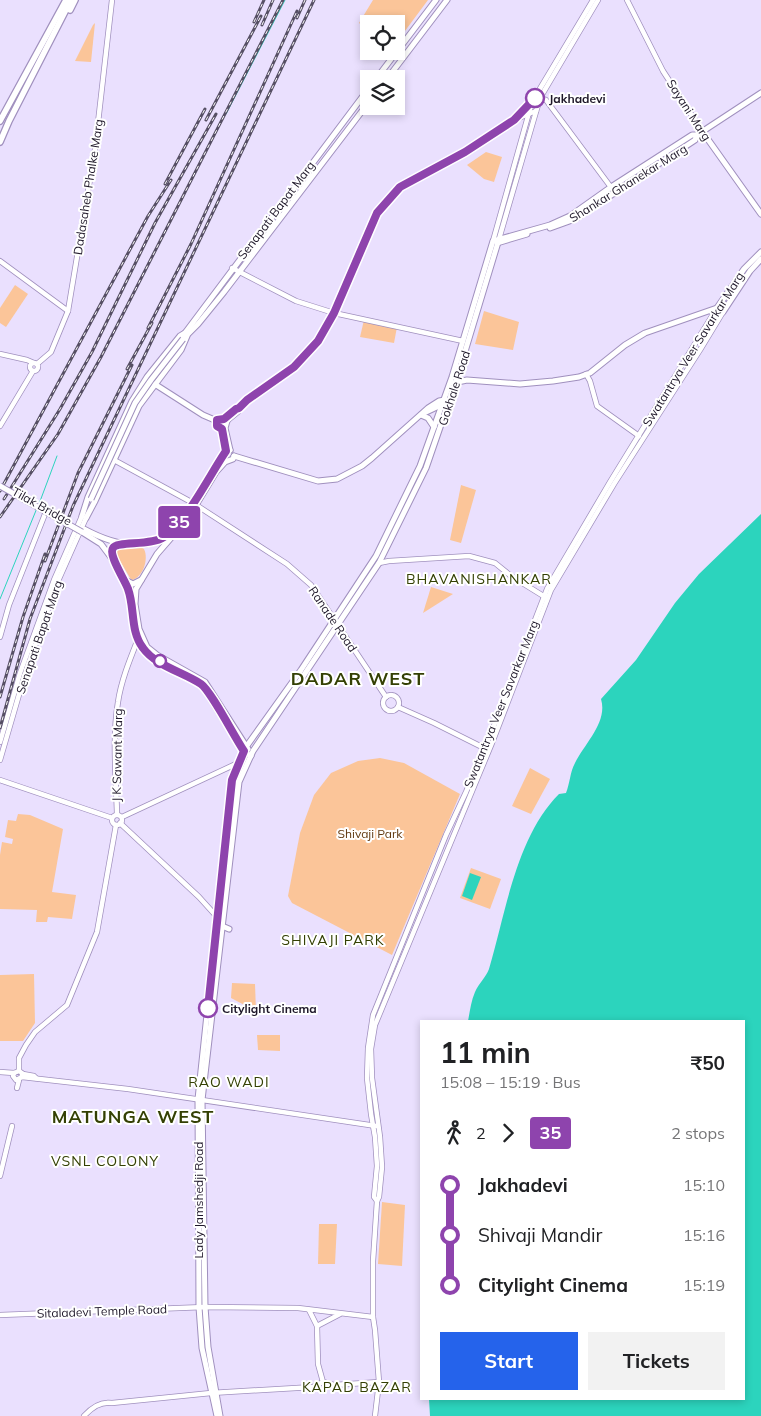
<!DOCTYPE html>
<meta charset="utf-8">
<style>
body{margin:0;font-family:Mulish,sans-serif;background:#f2f2f2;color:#202124;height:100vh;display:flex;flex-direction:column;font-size:19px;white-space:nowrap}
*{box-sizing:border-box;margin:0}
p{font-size:16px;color:#757577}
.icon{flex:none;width:28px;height:28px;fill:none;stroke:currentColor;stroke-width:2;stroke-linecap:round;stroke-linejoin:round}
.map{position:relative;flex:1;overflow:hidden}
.sheet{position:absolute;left:420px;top:1020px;width:325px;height:380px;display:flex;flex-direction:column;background:#fff;border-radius:0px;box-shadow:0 2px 8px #0003}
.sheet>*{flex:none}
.badge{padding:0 10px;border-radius:4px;font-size:18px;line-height:32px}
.fabs{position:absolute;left:360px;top:15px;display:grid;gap:10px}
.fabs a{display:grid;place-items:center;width:45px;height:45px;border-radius:0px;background:#fff;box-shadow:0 2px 8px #0003;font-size:25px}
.map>.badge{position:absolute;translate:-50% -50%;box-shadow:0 0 0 2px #fff}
.legs{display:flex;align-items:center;gap:8px;height:55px;padding:0 20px;font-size:16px}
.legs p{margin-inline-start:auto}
.summary{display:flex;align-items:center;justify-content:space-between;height:85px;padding:0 20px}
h1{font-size:28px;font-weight:700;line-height:38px}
.cta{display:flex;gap:10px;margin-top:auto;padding:10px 20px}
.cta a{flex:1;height:58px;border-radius:0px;background:#2563eb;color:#fff;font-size:20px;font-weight:700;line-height:58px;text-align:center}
.cta a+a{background:#f2f2f2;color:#202124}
ul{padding:0 20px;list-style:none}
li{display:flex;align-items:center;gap:18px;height:50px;font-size:19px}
li i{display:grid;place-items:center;width:8px;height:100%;margin:0 6px;background:currentColor}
li i::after{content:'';width:12px;height:12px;margin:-6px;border:4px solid;border-radius:50%;background:#fff}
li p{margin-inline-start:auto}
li:first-child i{background:linear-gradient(#0000 50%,currentColor 0)}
li:last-child i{background:linear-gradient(currentColor 50%,#0000 0)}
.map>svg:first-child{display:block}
</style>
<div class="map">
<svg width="761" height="1416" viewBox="0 0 761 1416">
<rect width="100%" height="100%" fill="#eae0fe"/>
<g fill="#fbc599">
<path d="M373,0H428L396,43V24H369V30L359,23Z"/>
<path d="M95,23L91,62L75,61L93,25Z"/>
<path d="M486,152L502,157L494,182L484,179L467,165Z"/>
<path d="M15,285L28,294L6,327L0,323V308Z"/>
<path d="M484,311L519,322L513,350L475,344Z"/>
<path d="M364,320L397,327L394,343L360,337Z"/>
<path d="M461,485L476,490L461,543L450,540Z"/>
<path d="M140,547L144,549C149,559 143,577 132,580L130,578L116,554L117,551L121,548Z"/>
<path d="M431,587L453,594L423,613Z"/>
<path d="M380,758L404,763L460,794L392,955L292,903L288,896L300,833L314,795L331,773L358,761Z"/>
<path d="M530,768L550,779L531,814L512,806Z"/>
<path d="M18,814L30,815L63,829L52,892L76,895L72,919L48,917L47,922H36L37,910L0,909V855L2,842L12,844L13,839L5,837L8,820L16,821Z"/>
<path d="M471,868L501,879L490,909L460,898Z"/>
<path d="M34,974L35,1023L23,1041H0V975Z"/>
<path d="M232,983L255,984L256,1011L231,998Z"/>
<path d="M257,1035H280V1051L258,1050Z"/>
<path d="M382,1202L405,1205L402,1266L378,1264Z"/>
<path d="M319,1224H337L335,1264H318Z"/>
</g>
<g fill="#2cd4bd">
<path d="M761,514V1416H430L429,1399H744V1021H468C470,1011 471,1001 475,992C479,983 486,977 489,969C506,912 516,837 559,794L566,793C570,783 570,772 575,763C585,743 608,722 601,699L636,660L675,603L699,574Z"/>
<path d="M470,873L481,877L472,900L462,896Z"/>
</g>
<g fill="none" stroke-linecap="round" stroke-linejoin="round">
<g stroke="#2cd4bd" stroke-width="1">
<path d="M226,114L285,0"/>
<path d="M39,504L57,456"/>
<path d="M0,599L37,508"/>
</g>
<defs>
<g id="secondary">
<path d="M627,0L663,71L702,131"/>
<path d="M539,98L546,100L613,190"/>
<path d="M515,119L532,102"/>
<path d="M499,239L540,98L598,0"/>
<path d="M493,241L532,102L593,0"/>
<path d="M0,261L68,311"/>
<path d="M232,268L296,301L334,313L463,341"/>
<path d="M0,354L27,360L34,363"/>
<circle cx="34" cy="367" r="4"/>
<path d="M37,364L51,352L68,311L95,149L112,0"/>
<path d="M586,374L590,381L597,406L639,436"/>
<path d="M224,419L236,409H239"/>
<path d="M227,421L238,412L239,409L247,400L294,367L318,341L334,313L377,213L398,189L407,182L465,152L514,120L536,111"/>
<path d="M0,426L33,371"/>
<path d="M114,460L193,503L287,564L311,585L386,697"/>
<path d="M379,563L389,561L469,556L495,563L511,576L545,597"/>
<path d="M0,637L9,605L47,509"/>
<circle cx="391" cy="703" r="8"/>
<path d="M398,707L434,723L486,749"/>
<path d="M0,742L20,673L54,580L82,516"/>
<path d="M0,760L25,674L58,581L86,518"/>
<path d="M0,780L112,818"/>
<path d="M117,814C116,777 112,738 118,702C121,681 130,659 138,639"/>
<circle cx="117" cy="820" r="5"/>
<path d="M122,817L238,763"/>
<path d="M120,823L199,897L218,918"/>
<path d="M19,1071V1058L26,1045L35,1032L67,1005L97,932L116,825"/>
<path d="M0,1072L14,1073L19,1071L22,1073V1077"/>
<path d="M14,1073L13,1076L16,1080L22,1077L128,1089L376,1126"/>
<path d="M23,1074L34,1076L36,1078"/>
<path d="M17,1088L19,1080"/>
<path d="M0,1176L12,1126"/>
<path d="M377,1201L374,1197L377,1166L375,1137L371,1114L367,1078L368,1048L373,1015L446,835L466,792L498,716L547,589L610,482L717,308"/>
<path d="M309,1310L317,1326L318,1364L323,1382L334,1385L379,1382"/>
<path d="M0,1315L205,1307L298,1308L373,1317"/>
<path d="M317,1326L340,1314"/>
<path d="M84,1416C92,1407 101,1401 112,1403L211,1393L313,1387L323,1382"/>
<path d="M375,1416L379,1382L375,1330L373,1317V1261L377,1201L379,1197L382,1167L380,1137L372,1078L371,1049L375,1025L492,743L551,590L614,484L700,350L723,312"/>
</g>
<g id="primary">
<path d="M376,79L436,0"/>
<path d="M387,79L447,0"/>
<path d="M702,131L761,214"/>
<path d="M550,228L575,219L695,140L697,135L761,93"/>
<path d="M497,243L527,234"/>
<path d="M717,308L744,269L761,252"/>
<path d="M184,338L198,324L224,292L369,102"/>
<path d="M183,339L185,333L369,88"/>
<path d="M153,383L203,415L217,421"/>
<path d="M453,383L467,380L520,384L553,381L579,377L590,373L625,345L645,333L717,308L723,312L750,271L761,259"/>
<path d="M424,413L443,404"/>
<path d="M421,415L428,418L434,427"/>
<path d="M217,421L221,418L227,421L225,428L230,450"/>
<path d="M222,429L224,441"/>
<path d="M234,456L233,459L225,462L216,472L196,505L177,531L157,554L136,589L135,604L139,629L147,647L157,655L205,682L248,749"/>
<path d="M234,456L318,481L337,479L362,466L372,458L428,408L439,401L445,400"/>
<path d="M210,475L225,452L230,450"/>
<path d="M45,508L52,512"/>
<path d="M82,516L88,497L132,401L147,377L180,336L185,333"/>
<path d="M86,518L95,501L139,406L181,350L187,336"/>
<path d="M84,529C112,544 148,555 174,529C186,517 195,499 205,485"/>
<path d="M82,532L101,544L119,568L129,589L132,614"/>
<path d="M125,580L133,584L141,580"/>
<path d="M136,632L143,647L155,659L202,685L243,751L251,756"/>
<path d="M222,926L229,929"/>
<path d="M217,1416L202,1348L199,1307L198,1099L232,780L246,747L301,670L376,556L420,466L452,377L493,241L550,225L570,216L611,187L692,135H697"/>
<path d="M220,1416L208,1347L205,1307L202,1100L239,782L253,751L379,563L426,468L457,378L499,239"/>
</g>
<g id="highway">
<path d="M70,10L75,0"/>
<path d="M0,121L66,0"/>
<path d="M0,142L9,121L71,0"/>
</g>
</defs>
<use href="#secondary" stroke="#a090be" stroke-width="6"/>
<use href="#primary" stroke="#a090be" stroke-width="7"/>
<use href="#highway" stroke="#a090be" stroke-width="8"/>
<use href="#secondary" stroke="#fff" stroke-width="4.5"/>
<use href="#primary" stroke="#fff" stroke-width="5"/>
<use href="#highway" stroke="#fff" stroke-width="5.5"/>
<defs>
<g id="rail">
<path d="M297,18L305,0"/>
<path d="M254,22L264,0"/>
<path d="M262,25L273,0"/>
<path d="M206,120L261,16"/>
<path d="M165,184L205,109"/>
<path d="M148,328L191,244L297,11"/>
<path d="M127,369L152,323"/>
<path d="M0,491L148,216L171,180"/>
<path d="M4,499L60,409L92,352L155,223L216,114"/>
<path d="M0,517L58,434L101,357L283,0"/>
<path d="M45,561L78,473L132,365"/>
<path d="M0,697L23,617L45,554"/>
<path d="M0,728L30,619L73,506L314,0"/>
</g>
</defs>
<use href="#rail" stroke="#564f64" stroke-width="3"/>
<use href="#rail" stroke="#fff" stroke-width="1" stroke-dasharray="4" stroke-linecap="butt"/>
<defs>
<g id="primary-bridge">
<path d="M0,486L82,532"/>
<path d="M91,499L135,403L151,380L183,339"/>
</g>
</defs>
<use href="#primary-bridge" stroke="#a090be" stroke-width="7" stroke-linecap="butt"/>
<use href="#primary-bridge" stroke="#fff" stroke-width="5"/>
</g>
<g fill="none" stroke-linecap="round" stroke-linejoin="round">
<defs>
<path id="line-1" d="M208,1008L232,780L244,751C235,738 211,691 201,684C183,672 156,666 143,648C130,631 135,608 128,589C125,580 108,555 113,548C117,541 151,546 164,537C188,520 209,476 226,451L222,429L217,426V420L224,419L236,409L239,408L247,400L294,367L318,341L334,313L377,213L400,187L465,152L514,120L535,98"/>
</defs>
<use href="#line-1" stroke="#fff" stroke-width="11"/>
<use href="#line-1" stroke="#8e44ad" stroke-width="8"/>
</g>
<g fill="#fff" stroke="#8e44ad" stroke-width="2.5">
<circle cx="535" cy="98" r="9"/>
<circle cx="160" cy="661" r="6"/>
<circle cx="208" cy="1008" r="9"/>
</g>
<g text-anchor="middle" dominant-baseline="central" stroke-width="4" stroke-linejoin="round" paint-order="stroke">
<g font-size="12" font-weight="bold" fill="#1f182a" stroke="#fff" text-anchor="start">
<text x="549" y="98">Jakhadevi</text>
<text x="222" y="1008">Citylight Cinema</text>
</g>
<g font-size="12" fill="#1f182a" stroke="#fff">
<text transform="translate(689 110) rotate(57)">Sayani Marg</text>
<text transform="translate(628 183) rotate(-32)">Shankar Ghanekar Marg</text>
<text transform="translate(88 187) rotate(-81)">Dadasaheb Phalke Marg</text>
<text transform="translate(276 210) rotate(-53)">Senapati Bapat Marg</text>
<text transform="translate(693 349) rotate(-58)">Swatantrya Veer Savarkar Marg</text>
<text transform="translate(454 388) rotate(-72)">Gokhale Road</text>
<text transform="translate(42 506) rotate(29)">Tilak Bridge</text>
<text transform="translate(333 619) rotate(56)">Ranade Road</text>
<text transform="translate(39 637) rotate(-71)">Senapati Bapat Marg</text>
<text transform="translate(501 704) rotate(-68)">Swatantrya Veer Savarkar Marg</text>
<text transform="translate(117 755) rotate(-89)">J K Sawant Marg</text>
<text transform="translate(198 1200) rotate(-90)">Lady Jamshedji Road</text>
<text transform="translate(102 1311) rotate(-2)">Sitaladevi Temple Road</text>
</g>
<g font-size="12" fill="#60370e" stroke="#fff">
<text x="370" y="833">Shivaji Park</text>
</g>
<g font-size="14" letter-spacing="1" fill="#344004" stroke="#fff">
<text x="479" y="579">BHAVANISHANKAR</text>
<text x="333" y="940">SHIVAJI PARK</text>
<text x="229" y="1082">RAO WADI</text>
<text x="105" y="1161">VSNL COLONY</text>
<text x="357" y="1387">KAPAD BAZAR</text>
</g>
<g font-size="18" font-weight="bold" letter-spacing="1" fill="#344004" stroke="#fff">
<text x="358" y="678">DADAR WEST</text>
<text x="133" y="1116">MATUNGA WEST</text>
</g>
</g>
</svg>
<div class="fabs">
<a><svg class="icon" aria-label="locate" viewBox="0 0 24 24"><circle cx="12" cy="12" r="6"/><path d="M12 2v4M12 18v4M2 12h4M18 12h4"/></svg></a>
<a><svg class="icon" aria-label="layers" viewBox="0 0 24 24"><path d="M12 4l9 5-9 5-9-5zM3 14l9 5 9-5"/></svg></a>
</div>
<b class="badge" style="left:179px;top:522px;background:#8e44ad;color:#fff">35</b>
<section class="sheet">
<div class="summary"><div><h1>11 min</h1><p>15:08 – 15:19 · Bus</p></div><b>₹50</b></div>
<div class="legs"><svg class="icon" aria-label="walk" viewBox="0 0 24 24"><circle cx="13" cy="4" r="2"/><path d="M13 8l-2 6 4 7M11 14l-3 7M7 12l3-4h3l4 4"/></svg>2<svg class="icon" aria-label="forward" viewBox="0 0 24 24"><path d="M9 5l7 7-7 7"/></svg><b class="badge" style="background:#8e44ad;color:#fff">35</b><p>2 stops</p></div>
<ul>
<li><i style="color:#8e44ad"></i><b>Jakhadevi</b><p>15:10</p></li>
<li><i style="color:#8e44ad"></i><span>Shivaji Mandir</span><p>15:16</p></li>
<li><i style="color:#8e44ad"></i><b>Citylight Cinema</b><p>15:19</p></li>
</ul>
<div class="cta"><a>Start</a><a>Tickets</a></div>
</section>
</div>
